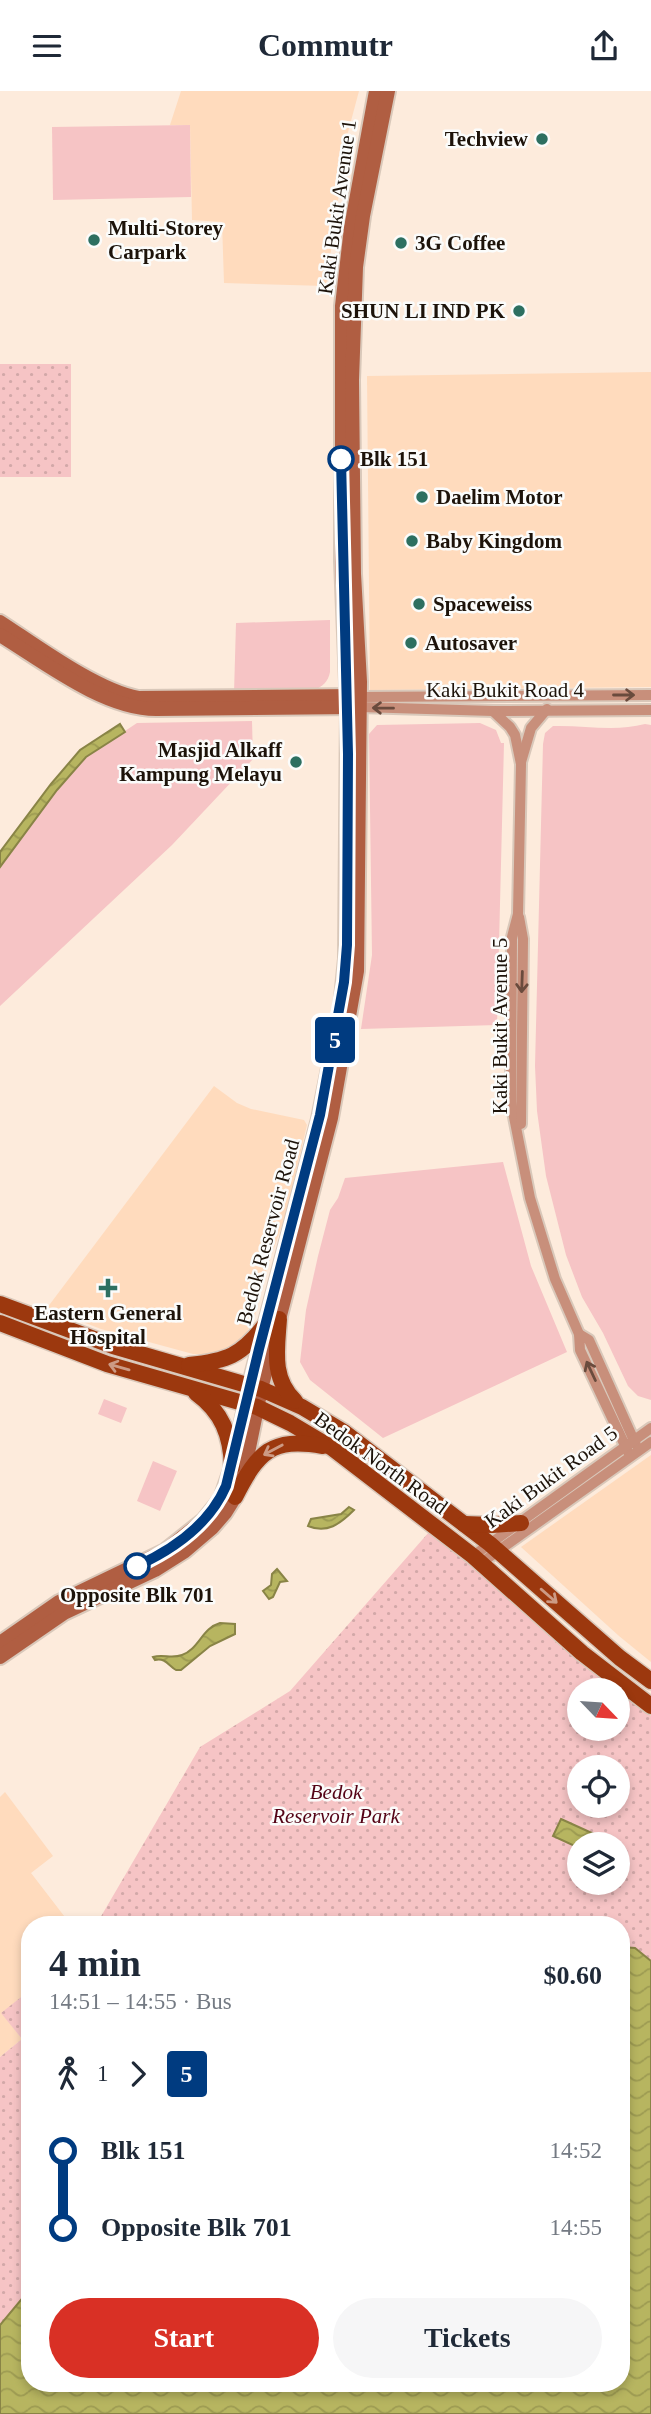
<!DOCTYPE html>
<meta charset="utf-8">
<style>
body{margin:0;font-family:Georgia,serif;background:#f6f6f7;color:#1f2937;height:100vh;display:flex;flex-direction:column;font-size:26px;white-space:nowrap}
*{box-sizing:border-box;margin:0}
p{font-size:23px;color:#747a83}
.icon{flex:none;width:38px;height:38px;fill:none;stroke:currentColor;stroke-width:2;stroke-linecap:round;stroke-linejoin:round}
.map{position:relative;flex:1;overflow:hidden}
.side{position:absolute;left:21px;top:1825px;width:609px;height:476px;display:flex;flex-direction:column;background:#fff;border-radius:28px;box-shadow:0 4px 10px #0003}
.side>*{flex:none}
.badge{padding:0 14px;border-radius:5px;font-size:24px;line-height:46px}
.needle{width:46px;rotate:115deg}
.controls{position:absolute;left:567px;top:1587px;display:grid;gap:14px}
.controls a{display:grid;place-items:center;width:63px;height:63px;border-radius:50%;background:#fff;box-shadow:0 4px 10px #0003;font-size:35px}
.map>.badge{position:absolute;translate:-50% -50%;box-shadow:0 0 0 4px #fff}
.legs{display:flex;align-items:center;gap:10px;height:77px;padding:0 28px;font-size:23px}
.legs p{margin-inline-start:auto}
.headline{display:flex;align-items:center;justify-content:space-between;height:119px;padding:0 28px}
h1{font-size:38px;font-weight:700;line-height:52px}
.primary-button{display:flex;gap:14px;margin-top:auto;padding:14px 28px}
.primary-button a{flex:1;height:80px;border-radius:42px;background:#d93025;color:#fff;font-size:28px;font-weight:700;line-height:80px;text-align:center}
.primary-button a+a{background:#f6f6f7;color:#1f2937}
ul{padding:0 28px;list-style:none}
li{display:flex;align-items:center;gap:24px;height:77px;font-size:26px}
li i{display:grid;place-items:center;width:10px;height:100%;margin:0 9px;background:currentColor}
li i::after{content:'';width:18px;height:18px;margin:-9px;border:5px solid;border-radius:50%;background:#fff}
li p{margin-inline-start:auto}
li:first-child i{background:linear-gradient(#0000 50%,currentColor 0)}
li:last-child i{background:linear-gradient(currentColor 50%,#0000 0)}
header{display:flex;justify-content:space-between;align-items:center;height:91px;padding:0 28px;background:#fff;font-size:32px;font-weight:700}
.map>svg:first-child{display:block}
</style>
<header><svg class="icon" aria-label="menu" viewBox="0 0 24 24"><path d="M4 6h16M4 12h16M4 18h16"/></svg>Commutr<svg class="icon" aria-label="share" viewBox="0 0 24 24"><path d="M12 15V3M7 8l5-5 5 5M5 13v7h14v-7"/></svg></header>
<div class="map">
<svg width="651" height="2323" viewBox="0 0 651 2323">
<defs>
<pattern id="park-dots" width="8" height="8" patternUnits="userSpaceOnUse" patternTransform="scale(1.75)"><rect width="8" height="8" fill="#f6c4c5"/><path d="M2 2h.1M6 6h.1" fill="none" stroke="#d2a8a8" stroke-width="1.8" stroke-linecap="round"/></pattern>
<pattern id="water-waves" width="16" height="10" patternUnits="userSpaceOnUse" patternTransform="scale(1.75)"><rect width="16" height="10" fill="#b7b560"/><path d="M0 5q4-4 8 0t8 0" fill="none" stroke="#9d9b52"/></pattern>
</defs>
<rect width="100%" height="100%" fill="#fdebdc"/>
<g fill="#ffdbbd">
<path d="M181,0H359L347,45L326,195L224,192L222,131L192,129L190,34H170Z"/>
<path d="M651,281V596L370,599L367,285Z"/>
<path d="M214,995L237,1012L251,1018L304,1029L307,1034L286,1123L264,1186L255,1225L246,1243L231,1257L212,1263H193L101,1238L47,1217Z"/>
<path d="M651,1364V1571L619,1545L521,1456Z"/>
<path d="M5,1701L53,1765L31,1782L71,1834H30V1899L2,1922L22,1948L0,1966V1706Z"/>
</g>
<g fill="#f6c4c5">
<path d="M190,34L191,106L53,109L52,36Z"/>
<path d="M330,529V581C328,591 323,595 314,599L234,602L236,532Z"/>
<path d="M252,630L253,668L172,754L0,915V776L57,699L86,666L137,632Z"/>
<path d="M480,632L496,639L501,652H504L497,934L361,938L372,864L369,643L377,634Z"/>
<path d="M645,633L651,634V1309L638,1305L628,1295L603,1242L582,1206L566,1164L546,1085L537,1020L535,975L543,653L545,642L553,635C584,634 615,641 645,633Z"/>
<path d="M503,1071L531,1175L567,1261L383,1347L310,1289L300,1271L306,1219L318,1165L330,1119L338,1107L345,1087Z"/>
<path d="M104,1308L127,1317L121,1332L98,1323Z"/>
<path d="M153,1370L177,1380L160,1420L137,1410Z"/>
</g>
<g fill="url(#park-dots)" fill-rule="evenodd">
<rect x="0" y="273" width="71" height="113"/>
<path d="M429,1441L471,1475L615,1599L579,1600V1638H618V1602L651,1625V2323H0V1966L22,1948L1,1922L30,1899V2292H621V1834H96L200,1656L290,1600ZM579,1676H618V1715H579ZM579,1754H618V1792H579Z"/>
</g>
<g fill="url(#water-waves)" stroke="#898446" stroke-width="2">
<path d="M120,633L125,641L86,666L57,699L0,776V761L51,693L80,659Z"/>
<path d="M349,1416L354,1419C340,1433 327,1443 308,1435L311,1428L341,1423Z"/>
<path d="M277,1478L287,1490L280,1491L273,1506L269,1508L263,1500L271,1494L272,1483Z"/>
<path d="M220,1532L235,1533V1543L210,1555L181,1579H176C169,1575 165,1566 155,1569L153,1566C163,1563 172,1568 182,1564C199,1558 202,1537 220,1532Z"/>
<path d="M561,1728L616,1753L579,1754V1757L553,1745Z"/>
<path d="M621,1856L635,1857L651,1870V2323H0V2234L30,2198V2292H621Z"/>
</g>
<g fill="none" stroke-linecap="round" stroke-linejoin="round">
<defs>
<g id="street">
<path d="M360,606L651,604"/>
<path d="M360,616L493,620L651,619"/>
<path d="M493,620L510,636L515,644L521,673L518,823L512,846L511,1011L530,1107L555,1188L579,1243L580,1259L630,1365"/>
<path d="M521,671L531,637L547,618"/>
<path d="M519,826L523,848L521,1033"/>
<path d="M579,1243L589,1249L636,1354"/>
<path d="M473,1465L651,1337"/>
<path d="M481,1472L651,1351"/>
</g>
<g id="secondary">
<path d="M0,531C37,555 96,599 138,607L355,605"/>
<path d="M0,544C44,571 104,618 156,618L355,616"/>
<path d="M0,1552L59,1511L165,1460L204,1429L221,1408L232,1376L253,1281L319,1028L341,917L346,868L348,615L342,470V215L351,137L376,0"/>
<path d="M0,1566L64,1522L155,1479L185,1460L212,1437L225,1422L235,1406L244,1381L261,1298L331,1027L357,880L360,591L354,483L352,289L356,176L363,125L388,0"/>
</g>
<g id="primary">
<path d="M0,1213L113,1255L261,1298L302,1316L344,1341L490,1453L620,1567L651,1590"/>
<path d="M279,1228C277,1258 271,1287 295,1310"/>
<path d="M0,1232L107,1273L257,1316L290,1332L332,1357L473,1465L582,1562L651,1615"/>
<path d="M189,1274C227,1270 241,1265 265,1234"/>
<path d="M196,1302C222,1321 231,1344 232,1376"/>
<path d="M235,1406C258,1361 271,1346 323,1355"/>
<path d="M464,1433L492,1434L521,1432"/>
</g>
</defs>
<use href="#street" stroke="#d9c8ba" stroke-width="14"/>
<use href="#secondary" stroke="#d9c8ba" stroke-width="18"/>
<use href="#primary" stroke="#d9c8ba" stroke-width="19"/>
<use href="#street" stroke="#c88f7b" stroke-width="10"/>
<use href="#secondary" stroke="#b05e42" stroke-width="14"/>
<use href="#primary" stroke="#9c380e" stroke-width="16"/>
</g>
<defs><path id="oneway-shaft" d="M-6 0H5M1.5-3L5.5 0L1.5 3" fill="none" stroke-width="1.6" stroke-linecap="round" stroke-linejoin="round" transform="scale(1.75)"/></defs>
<g stroke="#6a4b3d">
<use href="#oneway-shaft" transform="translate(624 604)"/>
<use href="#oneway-shaft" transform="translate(383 617) rotate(-179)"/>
<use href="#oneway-shaft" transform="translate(522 891) rotate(92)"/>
<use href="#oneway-shaft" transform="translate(591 1280) rotate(-115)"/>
</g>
<g stroke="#cc9a84">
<use href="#oneway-shaft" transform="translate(119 1276) rotate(-164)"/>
<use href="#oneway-shaft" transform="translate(273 1359) rotate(152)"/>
<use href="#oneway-shaft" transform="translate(549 1505) rotate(41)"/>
</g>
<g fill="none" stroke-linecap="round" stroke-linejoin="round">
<defs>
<path id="line-1" d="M137,1475C174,1458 210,1432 226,1395L259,1258L320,1024L344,891L347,854L348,663L341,368"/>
</defs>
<use href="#line-1" stroke="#fff" stroke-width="16"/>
<use href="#line-1" stroke="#003b80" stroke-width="10"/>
</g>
<g fill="#2d6f60" stroke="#fbfcfb" stroke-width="2.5">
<circle cx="542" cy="48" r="7"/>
<circle cx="94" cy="149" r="7"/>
<circle cx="401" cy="152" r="7"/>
<circle cx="519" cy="220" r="7"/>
<circle cx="422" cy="406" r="7"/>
<circle cx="412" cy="450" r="7"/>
<circle cx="419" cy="513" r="7"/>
<circle cx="411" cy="552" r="7"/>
<circle cx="296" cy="671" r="7"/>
<path d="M104.5 1186.5h7v7h7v7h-7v7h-7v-7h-7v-7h7z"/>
</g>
<g fill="#fff" stroke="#003b80" stroke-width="3.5">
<circle cx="341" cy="368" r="12"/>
<circle cx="137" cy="1475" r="12"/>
</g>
<g text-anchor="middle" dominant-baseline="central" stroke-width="5" stroke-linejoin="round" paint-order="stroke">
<g font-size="21" font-weight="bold" fill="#1d130a" stroke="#fbfcfb" text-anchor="start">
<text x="528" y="48" text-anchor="end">Techview</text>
<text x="108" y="137">Multi-Storey<tspan x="108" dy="24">Carpark</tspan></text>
<text x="415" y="152">3G Coffee</text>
<text x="505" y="220" text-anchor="end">SHUN LI IND PK</text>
<text x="436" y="406">Daelim Motor</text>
<text x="426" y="450">Baby Kingdom</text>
<text x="433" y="513">Spaceweiss</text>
<text x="425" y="552">Autosaver</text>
<text x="282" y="659" text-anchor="end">Masjid Alkaff<tspan x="282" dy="24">Kampung Melayu</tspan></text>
<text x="108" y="1222" text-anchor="middle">Eastern General<tspan x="108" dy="24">Hospital</tspan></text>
</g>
<g font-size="21" fill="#1d130a" stroke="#fbfcfb">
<text transform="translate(337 116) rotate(-82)">Kaki Bukit Avenue 1</text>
<text x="505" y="599">Kaki Bukit Road 4</text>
<text transform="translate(500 935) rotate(-90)">Kaki Bukit Avenue 5</text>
<text transform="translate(268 1141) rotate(-75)">Bedok Reservoir Road</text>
<text transform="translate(381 1372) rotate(36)">Bedok North Road</text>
<text transform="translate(551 1386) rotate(-36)">Kaki Bukit Road 5</text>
</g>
<g font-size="21" font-weight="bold" fill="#1d130a" stroke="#fbfcfb" text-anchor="start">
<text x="360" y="368">Blk 151</text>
<text x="137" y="1504" text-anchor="middle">Opposite Blk 701</text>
</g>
<g font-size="21" font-style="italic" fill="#540316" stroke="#fbfcfb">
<text x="336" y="1701">Bedok<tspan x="336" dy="24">Reservoir Park</tspan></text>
</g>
</g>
</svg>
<div class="controls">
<a><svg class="needle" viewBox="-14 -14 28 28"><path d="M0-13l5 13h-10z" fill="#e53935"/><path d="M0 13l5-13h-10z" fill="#747a83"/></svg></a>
<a><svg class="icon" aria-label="locate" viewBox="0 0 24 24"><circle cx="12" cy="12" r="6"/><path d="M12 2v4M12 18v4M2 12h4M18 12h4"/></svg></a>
<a><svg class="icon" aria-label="layers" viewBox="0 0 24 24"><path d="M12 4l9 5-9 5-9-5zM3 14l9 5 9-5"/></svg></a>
</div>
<b class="badge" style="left:335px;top:949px;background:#003b80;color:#fff">5</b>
<section class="side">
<div class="headline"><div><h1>4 min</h1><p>14:51 – 14:55 · Bus</p></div><b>$0.60</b></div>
<div class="legs"><svg class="icon" aria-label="walk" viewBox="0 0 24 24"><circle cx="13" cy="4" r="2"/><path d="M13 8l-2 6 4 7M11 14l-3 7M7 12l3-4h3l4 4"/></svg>1<svg class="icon" aria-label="forward" viewBox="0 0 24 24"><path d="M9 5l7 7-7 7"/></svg><b class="badge" style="background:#003b80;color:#fff">5</b></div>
<ul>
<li><i style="color:#003b80"></i><b>Blk 151</b><p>14:52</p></li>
<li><i style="color:#003b80"></i><b>Opposite Blk 701</b><p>14:55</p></li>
</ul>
<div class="primary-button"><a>Start</a><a>Tickets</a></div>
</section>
</div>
